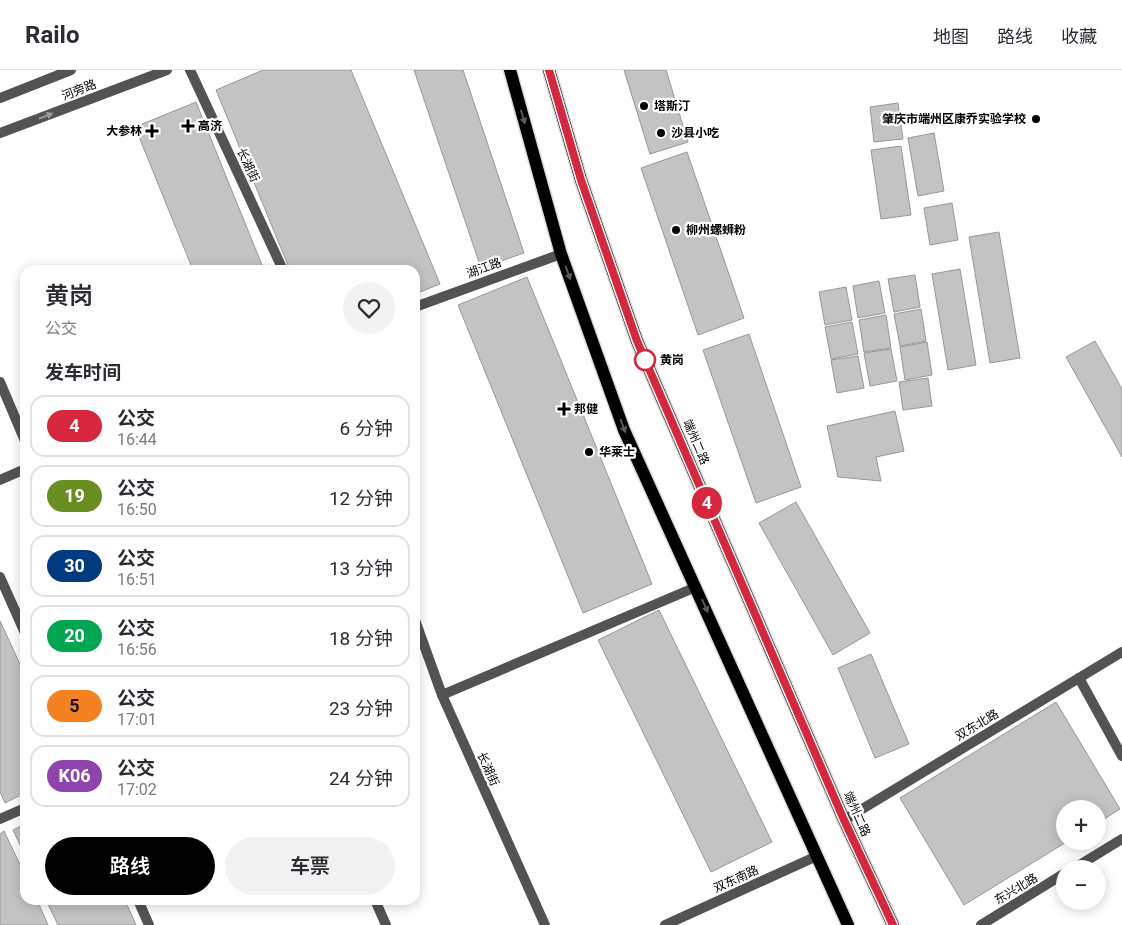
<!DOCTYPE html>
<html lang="zh">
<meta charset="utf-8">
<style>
body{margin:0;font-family:Roboto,"Noto Sans SC",sans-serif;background:#f2f2f3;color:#2b2b33;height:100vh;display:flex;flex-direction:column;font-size:19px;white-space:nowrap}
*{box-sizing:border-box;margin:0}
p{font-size:16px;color:#7c7c81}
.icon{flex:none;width:28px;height:28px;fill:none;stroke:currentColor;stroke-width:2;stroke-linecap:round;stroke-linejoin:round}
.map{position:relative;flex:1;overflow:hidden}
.panel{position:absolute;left:20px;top:195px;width:400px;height:640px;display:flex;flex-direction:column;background:#fff;border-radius:15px;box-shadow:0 2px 12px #0003}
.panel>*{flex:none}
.badge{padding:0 10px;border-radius:16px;font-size:18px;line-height:32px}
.controls{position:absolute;left:1056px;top:730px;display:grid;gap:10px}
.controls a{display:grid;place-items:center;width:50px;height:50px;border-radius:50%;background:#fff;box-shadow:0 2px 12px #0003;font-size:25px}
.map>.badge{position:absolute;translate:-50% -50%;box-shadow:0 0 0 2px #fff}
h2{padding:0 25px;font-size:19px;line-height:45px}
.round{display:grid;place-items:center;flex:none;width:52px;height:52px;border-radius:26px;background:#f2f2f3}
.overview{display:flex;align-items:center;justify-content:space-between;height:85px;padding:0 25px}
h1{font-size:24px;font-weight:600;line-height:38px}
.primary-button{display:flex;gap:10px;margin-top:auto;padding:10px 25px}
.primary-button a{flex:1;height:58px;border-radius:30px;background:#000;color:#fff;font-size:20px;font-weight:600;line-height:58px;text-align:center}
.primary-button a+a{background:#f2f2f3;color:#2b2b33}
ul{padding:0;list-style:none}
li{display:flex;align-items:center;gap:15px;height:62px;margin:0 10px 8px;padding:0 15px;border:2px solid #e1e1e2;border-radius:15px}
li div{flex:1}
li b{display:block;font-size:19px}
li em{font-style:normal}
li .badge{min-width:55px;font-weight:700;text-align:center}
header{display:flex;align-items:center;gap:30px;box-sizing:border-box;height:70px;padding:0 25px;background:#fff;border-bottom:1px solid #e1e1e2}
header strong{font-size:24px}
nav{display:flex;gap:28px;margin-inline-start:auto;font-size:18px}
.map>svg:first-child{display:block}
</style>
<header>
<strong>Railo</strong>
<nav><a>地图</a><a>路线</a><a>收藏</a></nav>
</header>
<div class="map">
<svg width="1122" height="855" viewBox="0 0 1122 855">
<rect width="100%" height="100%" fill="#fff"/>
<g fill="#c3c3c3" stroke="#979797">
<path d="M263,0H351L440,214L415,224V200H290L216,20Z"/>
<path d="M414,0H463L524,183L481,198Z"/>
<path d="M624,0H666L688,72L650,84Z"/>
<path d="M196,32L264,200H193L135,57Z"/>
<path d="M898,33L903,69L874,72L870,37Z"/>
<path d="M934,63L944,121L918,126L908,68Z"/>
<path d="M901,76L911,145L881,149L871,80Z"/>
<path d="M687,82L744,248L698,265L641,98Z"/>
<path d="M952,133L958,170L930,175L924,138Z"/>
<path d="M999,162L1020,288L990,293L969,167Z"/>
<path d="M960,199L976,295L948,300L932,204Z"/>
<path d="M915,205L920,237L894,242L888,209Z"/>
<path d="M527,207L652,514L583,543L458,235Z"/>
<path d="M879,211L885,243L858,248L853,216Z"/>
<path d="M846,217L852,250L825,255L819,222Z"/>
<path d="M921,239L926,271L900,276L894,244Z"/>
<path d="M886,245L891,278L864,282L859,250Z"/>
<path d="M852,252L858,284L831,289L825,257Z"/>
<path d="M749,264L801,417L756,433L703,280Z"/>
<path d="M1095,271L1122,319V387L1066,287Z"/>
<path d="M927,272L932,305L905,310L900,277Z"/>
<path d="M891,279L897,311L870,316L864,283Z"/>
<path d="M858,286L864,318L837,323L831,290Z"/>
<path d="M928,308L932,336L903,340L899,312Z"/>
<path d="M895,341L904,381L876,387L881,411L838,407L827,356Z"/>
<path d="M796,432L870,563L833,585L759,453Z"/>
<path d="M659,540L772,772L711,802L598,570Z"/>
<path d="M0,551L25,605V723L5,733L0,722Z"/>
<path d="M871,584L909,674L875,688L838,598Z"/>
<path d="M1056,632L1120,739L1098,753V739H1065V771H1068L964,835L900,728Z"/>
<path d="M25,754V785L13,760Z"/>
<path d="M4,761L25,805V830H37L48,855H0V764Z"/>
<path d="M46,830H125L136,855H58Z"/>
</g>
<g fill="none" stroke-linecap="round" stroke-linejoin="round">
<defs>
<g id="primary">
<path d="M510,0L561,184L624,360L848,855"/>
<path d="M549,0L581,110L637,271L844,750L893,855"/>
</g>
</defs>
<use href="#primary" stroke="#dbdbdb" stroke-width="15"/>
<g stroke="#535353" stroke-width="10">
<path d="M0,312L25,371"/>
<path d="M375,830L386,855"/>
</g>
<g stroke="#535353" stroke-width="10">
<path d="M190,0L283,200"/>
<path d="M415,237L561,184"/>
<path d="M0,410L25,399"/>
<path d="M0,507L25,563"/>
<path d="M415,550L442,625L545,855"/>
<path d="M1079,608L1122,686"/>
<path d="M442,625L696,517"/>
<path d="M0,749L25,738"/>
<path d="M844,750L1122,582"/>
<path d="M1073,799L1122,769"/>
<path d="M138,830L149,855"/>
<path d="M665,855L817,786"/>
<path d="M981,855L1065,803"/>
</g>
<g stroke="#535353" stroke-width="10">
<path d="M0,28L71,0"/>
<path d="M0,63L167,0"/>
</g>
<use href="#primary" stroke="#000" stroke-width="12"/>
</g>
<defs><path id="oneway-solid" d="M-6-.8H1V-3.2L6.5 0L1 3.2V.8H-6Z" transform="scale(1.25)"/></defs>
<use fill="#989898" href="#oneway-solid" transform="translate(46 46) rotate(-21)"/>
<g fill="#595959">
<use href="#oneway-solid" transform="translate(523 47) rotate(74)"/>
<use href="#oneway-solid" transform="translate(568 203) rotate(70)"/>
<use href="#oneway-solid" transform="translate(623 356) rotate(69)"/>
<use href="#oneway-solid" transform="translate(705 536) rotate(66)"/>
</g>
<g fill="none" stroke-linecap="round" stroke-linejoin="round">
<defs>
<path id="line" d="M549,0L581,110L637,271L844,750L893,855"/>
</defs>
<use href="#line" stroke="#fff" stroke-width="11"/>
<use href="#line" stroke="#d7263d" stroke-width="8"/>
</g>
<g fill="#000" stroke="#fff" stroke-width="2">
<circle cx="644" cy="36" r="5"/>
<circle cx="1036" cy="49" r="5"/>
<path d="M185.5 48.5h5v5h5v5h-5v5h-5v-5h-5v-5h5z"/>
<path d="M149.5 53.5h5v5h5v5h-5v5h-5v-5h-5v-5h5z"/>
<circle cx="661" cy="63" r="5"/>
<circle cx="676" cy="160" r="5"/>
<path d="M561.5 331.5h5v5h5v5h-5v5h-5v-5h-5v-5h5z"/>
<circle cx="589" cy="382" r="5"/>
</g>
<circle fill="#fff" stroke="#d7263d" stroke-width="2.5" cx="645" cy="290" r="10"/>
<g text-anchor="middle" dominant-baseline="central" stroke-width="4.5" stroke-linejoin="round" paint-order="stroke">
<g font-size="12" fill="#000" stroke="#fff">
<text transform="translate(79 20) rotate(-21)">河旁路</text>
<text transform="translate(248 95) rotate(65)">长湖街</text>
<text transform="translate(484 198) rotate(-20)">湖江路</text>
<text transform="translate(696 372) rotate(67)">端州二路</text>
<text transform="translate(977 655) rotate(-31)">双东北路</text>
<text transform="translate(488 699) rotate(66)">长湖街</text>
<text transform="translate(857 744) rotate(66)">端州二路</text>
<text transform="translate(736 809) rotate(-24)">双东南路</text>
<text transform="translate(1016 819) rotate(-31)">东兴北路</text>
</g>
<g font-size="12" font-weight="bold" fill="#000" stroke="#fff" text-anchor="start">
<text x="654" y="36">塔斯汀</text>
<text x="1026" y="49" text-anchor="end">肇庆市端州区康乔实验学校</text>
<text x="198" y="56">高济</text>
<text x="142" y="61" text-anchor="end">大参林</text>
<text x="671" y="63">沙县小吃</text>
<text x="686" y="160">柳州螺蛳粉</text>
<text x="574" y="339">邦健</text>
<text x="599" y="382">华莱士</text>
</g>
<g font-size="12" font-weight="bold" fill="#000" stroke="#fff" text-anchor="start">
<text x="660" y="290">黄岗</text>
</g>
</g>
</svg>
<div class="controls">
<a>+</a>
<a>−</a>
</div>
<b class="badge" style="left:707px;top:433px;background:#d7263d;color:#fff">4</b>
<section class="panel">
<div class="overview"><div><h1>黄岗</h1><p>公交</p></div><a class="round"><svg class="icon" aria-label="heart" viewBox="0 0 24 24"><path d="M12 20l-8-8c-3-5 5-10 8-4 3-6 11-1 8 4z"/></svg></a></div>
<h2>发车时间</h2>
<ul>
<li><span class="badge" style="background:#d7263d;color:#fff">4</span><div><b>公交</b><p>16:44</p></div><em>6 分钟</em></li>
<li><span class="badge" style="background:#6b8e23;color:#fff">19</span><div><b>公交</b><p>16:50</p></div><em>12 分钟</em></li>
<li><span class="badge" style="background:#003b80;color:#fff">30</span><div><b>公交</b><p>16:51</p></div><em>13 分钟</em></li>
<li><span class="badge" style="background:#00a651;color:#fff">20</span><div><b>公交</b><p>16:56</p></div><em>18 分钟</em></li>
<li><span class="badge" style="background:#f58220;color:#111">5</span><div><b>公交</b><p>17:01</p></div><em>23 分钟</em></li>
<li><span class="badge" style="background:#8e44ad;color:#fff">K06</span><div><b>公交</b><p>17:02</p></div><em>24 分钟</em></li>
</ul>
<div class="primary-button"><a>路线</a><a>车票</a></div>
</section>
</div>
